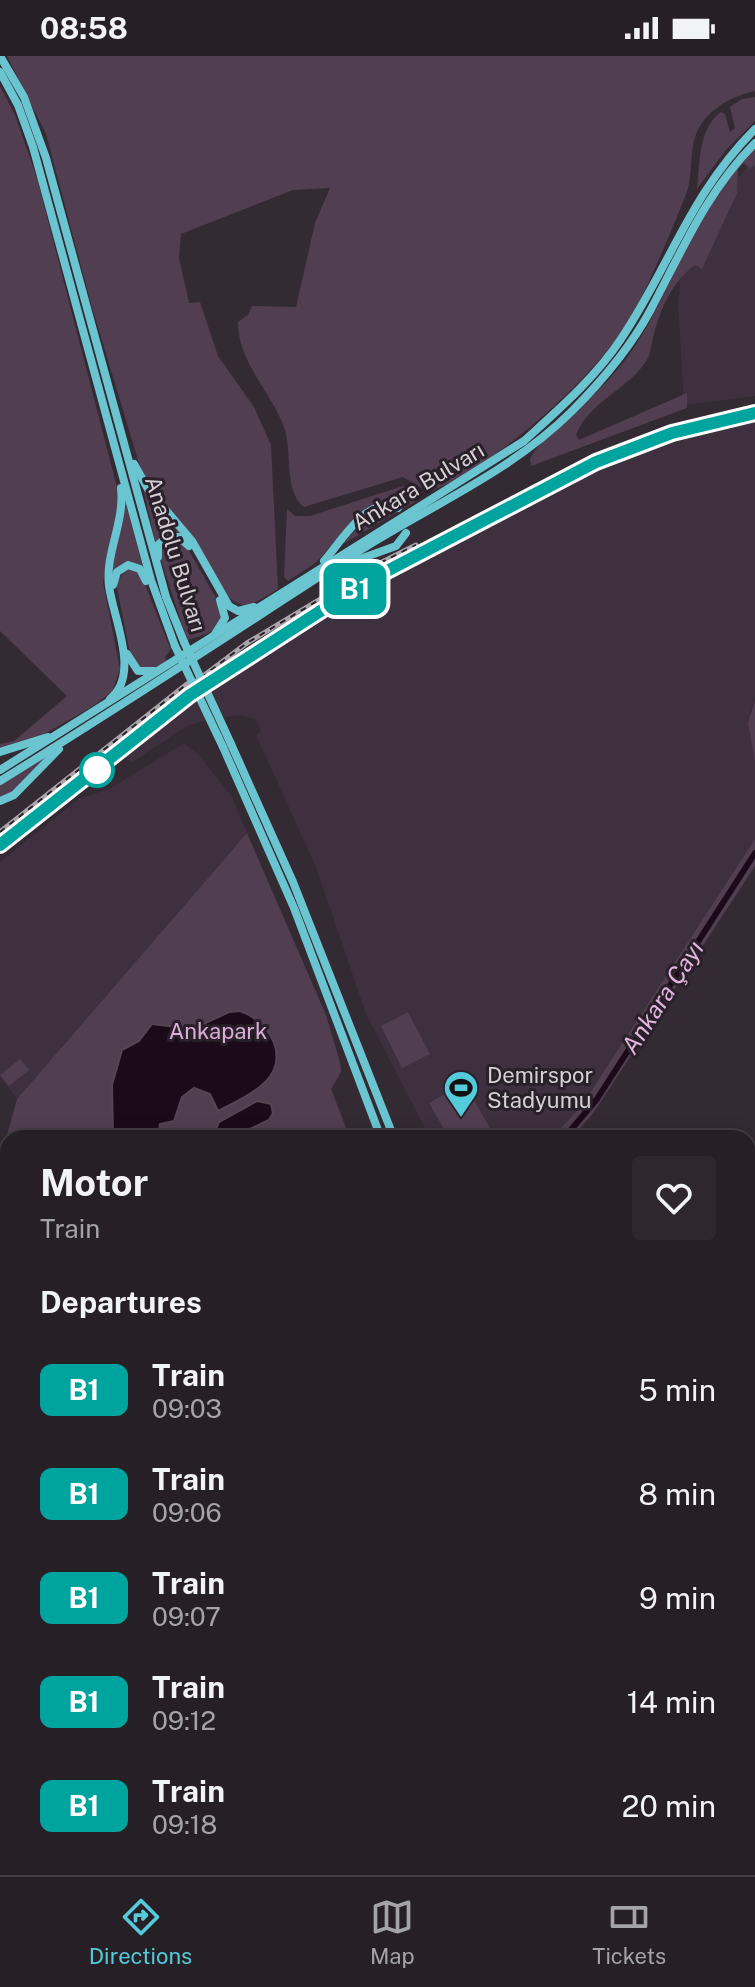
<!DOCTYPE html>
<meta charset="utf-8">
<style>
body{margin:0;font-family:"Public Sans",sans-serif;background:#2e282e;color:#f1f3f6;height:100vh;display:flex;flex-direction:column;font-size:30px;white-space:nowrap}
*{box-sizing:border-box;margin:0}
p{font-size:26px;color:#a4a3a7}
.icon{flex:none;width:44px;height:44px;fill:none;stroke:currentColor;stroke-width:2;stroke-linecap:round;stroke-linejoin:round}
.map{position:relative;flex:1;overflow:hidden}
.side{position:absolute;left:0px;top:1074px;width:756px;height:746px;display:flex;flex-direction:column;background:#262026;border-radius:24px 24px 0 0;box-shadow:0 4px 20px #0003,0 0 0 2px #423e43}
.side>*{flex:none}
.badge{padding:0 16px;border-radius:12px;font-size:28px;line-height:52px}
.map>.badge{position:absolute;translate:-50% -50%;box-shadow:0 0 0 4px #fff}
h2{padding:0 40px;font-size:30px;line-height:72px}
.round{display:grid;place-items:center;flex:none;width:84px;height:84px;border-radius:8px;background:#2e282e}
.summary{display:flex;align-items:center;justify-content:space-between;height:136px;padding:0 40px}
h1{font-size:38px;font-weight:700;line-height:60px}
ul{padding:0;list-style:none}
li{display:flex;align-items:center;gap:24px;height:104px;padding:0 40px}
li div{flex:1}
li b{display:block;font-size:30px}
li em{font-style:normal}
li .badge{min-width:88px;font-weight:700;text-align:center}
.status{display:flex;justify-content:space-between;align-items:center;height:56px;padding:0 40px;background:#262026;direction:ltr}
.status svg{height:22px;fill:currentColor}
.tab-bar{display:flex;justify-content:space-around;align-items:center;height:112px;border-top:2px solid #423e43;background:#262026;font-size:22px;color:#a4a3a7}
.tab-bar a{display:grid;justify-items:center;gap:4px}
.tab-bar .selected{color:#53cbda}
.map>svg:first-child{display:block}
</style>
<div class="status"><b>08:58</b><svg viewBox="0 0 49 12"><path d="M0 12V9h3v3zM5 12V6h3v6zM10 12V3h3v9zM15 12V0h3v12zM26 1h20v11H26zM47 4h2v5h-2z"/></svg></div>
<div class="map">
<svg width="755" height="1819" viewBox="0 0 755 1819">
<rect width="100%" height="100%" fill="#332a33"/>
<g fill="#3e303e">
<path d="M755,101V340L684,349L678,248L681,218L722,141Z"/>
<path d="M755,362V644L750,656L755,706V783L582,1049L555,1080L430,1082L366,958L316,811L256,679L261,676L256,664L242,659L215,662L187,670L131,707L123,698L186,647L242,610L323,558L437,493L559,432L690,377Z"/>
<path d="M184,687L198,698L232,741L247,777L17,1043L0,1021V806L79,743L111,732Z"/>
<path d="M755,1451V1819H706L705,1812H748V1453Z"/>
</g>
<g fill="#523e51">
<path d="M7,0H755V35C733,40 712,51 700,70C687,91 695,119 685,141C669,180 653,220 633,258C599,319 494,411 429,436L403,421L304,451C284,436 292,397 285,374C272,335 238,308 238,266L248,259L252,250L296,251L315,167L330,132L293,134L181,178L179,202L189,247L200,246L218,300L254,351L271,389L278,533C257,545 244,559 226,538L141,414L91,248L46,78Z"/>
<path d="M0,30L15,59L37,122L120,443L103,526L120,613L112,636L93,650L41,680L0,693V688L14,685L67,640L0,575Z"/>
<path d="M755,41V65L725,95L697,133C700,108 698,72 721,56L725,58L730,76L735,72L730,51L742,43Z"/>
<path d="M755,91V109L750,113L744,107L738,113L737,137L702,213L695,209C673,225 661,251 654,278C651,287 651,300 645,307C625,335 589,346 576,379L579,384L687,337V352L531,410L530,403C538,383 594,340 612,320C652,276 671,217 700,165C715,137 735,114 755,91Z"/>
<path d="M403,430L416,440L415,446L343,488L370,457L398,449C370,429 335,490 315,507C307,513 297,519 288,525L284,521L287,453L295,460H310Z"/>
<path d="M143,431L184,479L155,486Z"/>
<path d="M125,445L143,511L138,508L110,519Z"/>
<path d="M170,483L185,488L222,552C226,576 203,579 187,584L160,501L162,491Z"/>
<path d="M126,513L137,514C145,523 163,577 171,593L165,601L167,605L156,613H140L131,602L116,527Z"/>
<path d="M755,644V706L748,667Z"/>
<path d="M48,699L12,738L0,743V728Z"/>
<path d="M247,777L326,959L340,1006L341,1016L331,1033L350,1082H8V1479L0,1486V1104L17,1043Z"/>
<path d="M755,783V810L594,1056L572,1082H552L582,1049Z"/>
<path d="M408,956L430,998L402,1012L381,970Z"/>
<path d="M20,1003L29,1014L9,1030L0,1019Z"/>
<path d="M464,1027L494,1079L507,1071L513,1082H449L429,1047Z"/>
</g>
<g fill="#1c0a1b" stroke="#544553" stroke-width="2">
<path d="M240,955C271,966 292,1004 262,1029C250,1040 233,1047 218,1055L210,1038L194,1032L182,1041L174,1065L160,1068L158,1080L113,1082L112,1029L122,994L139,985L152,968L193,973L229,956Z"/>
<path d="M257,1045L271,1048L273,1057L269,1064C249,1073 234,1082 213,1082L219,1066Z"/>
</g>
<g fill="none" stroke-linecap="round" stroke-linejoin="round">
<path stroke="#1c0a1b" stroke-width="6" d="M564,1082L597,1043L755,797"/>
<g stroke="#60a4ad" stroke-width="6">
<path d="M748,1221H752L755,1230"/>
<path d="M748,1325L755,1323"/>
<path d="M0,1553L8,1560"/>
<path d="M0,1697L8,1691"/>
<path d="M0,1724L8,1734"/>
<path d="M0,1780L8,1773"/>
<path d="M63,1812L67,1819"/>
<path d="M119,1812L124,1819"/>
<path d="M578,1812L580,1819"/>
<path d="M1,1815L8,1810"/>
</g>
<g stroke="#6ac5d1" stroke-width="8">
<path d="M0,0L24,41L46,102L166,541L184,586"/>
<path d="M0,16L18,49L33,91L151,524L175,590"/>
<path d="M134,408L148,433L192,485L229,550L238,555L254,551"/>
<path d="M158,501V489L167,481H179L189,490"/>
<path d="M324,505C341,486 369,437 398,452"/>
<path d="M349,507L396,490L406,477"/>
<path d="M113,529L117,516L128,509L140,513L146,525"/>
<path d="M215,578L225,562L220,544"/>
<path d="M127,598L138,615H154"/>
<path d="M110,643C141,618 113,562 109,530C105,497 125,466 121,432"/>
<path d="M231,688L293,826L394,1082"/>
<path d="M223,691L294,852L381,1082"/>
<path d="M0,696L48,681"/>
<path d="M0,714L524,385C559,353 595,322 621,283C670,210 690,138 755,73"/>
<path d="M0,725C120,651 238,573 356,497C429,450 510,417 572,355C602,325 630,292 650,255C682,195 706,136 755,87"/>
<path d="M0,745L14,739L59,693"/>
<path d="M748,1441L755,1438"/>
<path d="M748,1449L755,1447"/>
<path d="M691,1812L692,1819"/>
<path d="M701,1812L702,1819"/>
</g>
<g stroke="#73e3f1" stroke-width="10">
<path d="M748,1160L755,1159"/>
<path d="M748,1170L755,1168"/>
<path d="M0,1505L8,1499"/>
<path d="M0,1519L8,1513"/>
</g>
<defs>
<g id="rail">
<path d="M348,523L416,489"/>
<path d="M182,636L247,587L359,520"/>
<path d="M0,776L187,628"/>
<path d="M0,792C85,727 166,657 255,597C334,545 417,499 502,456C584,414 663,375 755,360"/>
</g>
</defs>
<use href="#rail" stroke="#aba4aa" stroke-width="5"/>
<use href="#rail" stroke="#292029" stroke-width="2" stroke-dasharray="6" stroke-linecap="butt"/>
<g stroke="#6ac5d1" stroke-width="8">
<path d="M184,586L231,688"/>
<path d="M175,590L223,691"/>
</g>
</g>
<g fill="none" stroke-linecap="round" stroke-linejoin="round">
<defs>
<path id="line" d="M0,789L190,639L364,527L596,406L672,377L755,357"/>
</defs>
<use href="#line" stroke="#fff" stroke-width="18"/>
<use href="#line" stroke="#00a49f" stroke-width="12"/>
</g>
<defs>
<symbol id="stadium-pin" viewBox="-11 -11 22 30"><path d="M0 17L-7.5 6A9.5 9.5 0 1 1 7.5 6Z" fill="#53cbda" stroke="#292029"/><path d="M0-5a6.5 5 0 1 0 0 10a6.5 5 0 1 0 0-10ZM-3.5-1.8h7v3.6h-7Z" fill="#111"/></symbol>
</defs>
<g fill-rule="evenodd">
<use href="#stadium-pin" x="441" y="1012" width="40" height="54"/>
</g>
<circle fill="#fff" stroke="#00a49f" stroke-width="4" cx="97" cy="714" r="16"/>
<g text-anchor="middle" dominant-baseline="central" stroke-width="6" stroke-linejoin="round" paint-order="stroke">
<g font-size="22" fill="#d6d0d5" stroke="#292029">
<text transform="translate(418 430) rotate(-31)">Ankara Bulvarı</text>
<text transform="translate(176 498) rotate(73)">Anadolu Bulvarı</text>
</g>
<g font-size="22" fill="#daafd7" stroke="#292029">
<text x="218" y="975">Ankapark</text>
</g>
<g font-size="22" fill="#d6d0d5" stroke="#292029" text-anchor="start">
<text x="487" y="1019">Demirspor<tspan x="487" dy="25">Stadyumu</tspan></text>
</g>
<g font-size="24" font-style="italic" fill="#e2b6df" stroke="#292029">
<text transform="translate(662 941) rotate(-57)">Ankara Çayı</text>
</g>
</g>
</svg>
<b class="badge" style="left:355px;top:533px;background:#00a49f;color:#fff">B1</b>
<section class="side">
<div class="summary"><div><h1>Motor</h1><p>Train</p></div><a class="round"><svg class="icon" aria-label="heart" viewBox="0 0 24 24"><path d="M12 20l-8-8c-3-5 5-10 8-4 3-6 11-1 8 4z"/></svg></a></div>
<h2>Departures</h2>
<ul>
<li><span class="badge" style="background:#00a49f;color:#fff">B1</span><div><b>Train</b><p>09:03</p></div><em>5 min</em></li>
<li><span class="badge" style="background:#00a49f;color:#fff">B1</span><div><b>Train</b><p>09:06</p></div><em>8 min</em></li>
<li><span class="badge" style="background:#00a49f;color:#fff">B1</span><div><b>Train</b><p>09:07</p></div><em>9 min</em></li>
<li><span class="badge" style="background:#00a49f;color:#fff">B1</span><div><b>Train</b><p>09:12</p></div><em>14 min</em></li>
<li><span class="badge" style="background:#00a49f;color:#fff">B1</span><div><b>Train</b><p>09:18</p></div><em>20 min</em></li>
</ul>
</section>
</div>
<nav class="tab-bar">
<a class="selected"><svg class="icon" aria-label="directions" viewBox="0 0 24 24"><path d="M12 3l9 9-9 9-9-9zM9 14v-3h6M13 9l2 2-2 2"/></svg>Directions</a>
<a><svg class="icon" aria-label="map" viewBox="0 0 24 24"><path d="M3 6l6-2 6 2 6-2v14l-6 2-6-2-6 2zM9 4v14M15 6v14"/></svg>Map</a>
<a><svg class="icon" aria-label="tickets" viewBox="0 0 24 24"><path d="M3 7h18v10H3zM15 7v10"/></svg>Tickets</a>
</nav>
